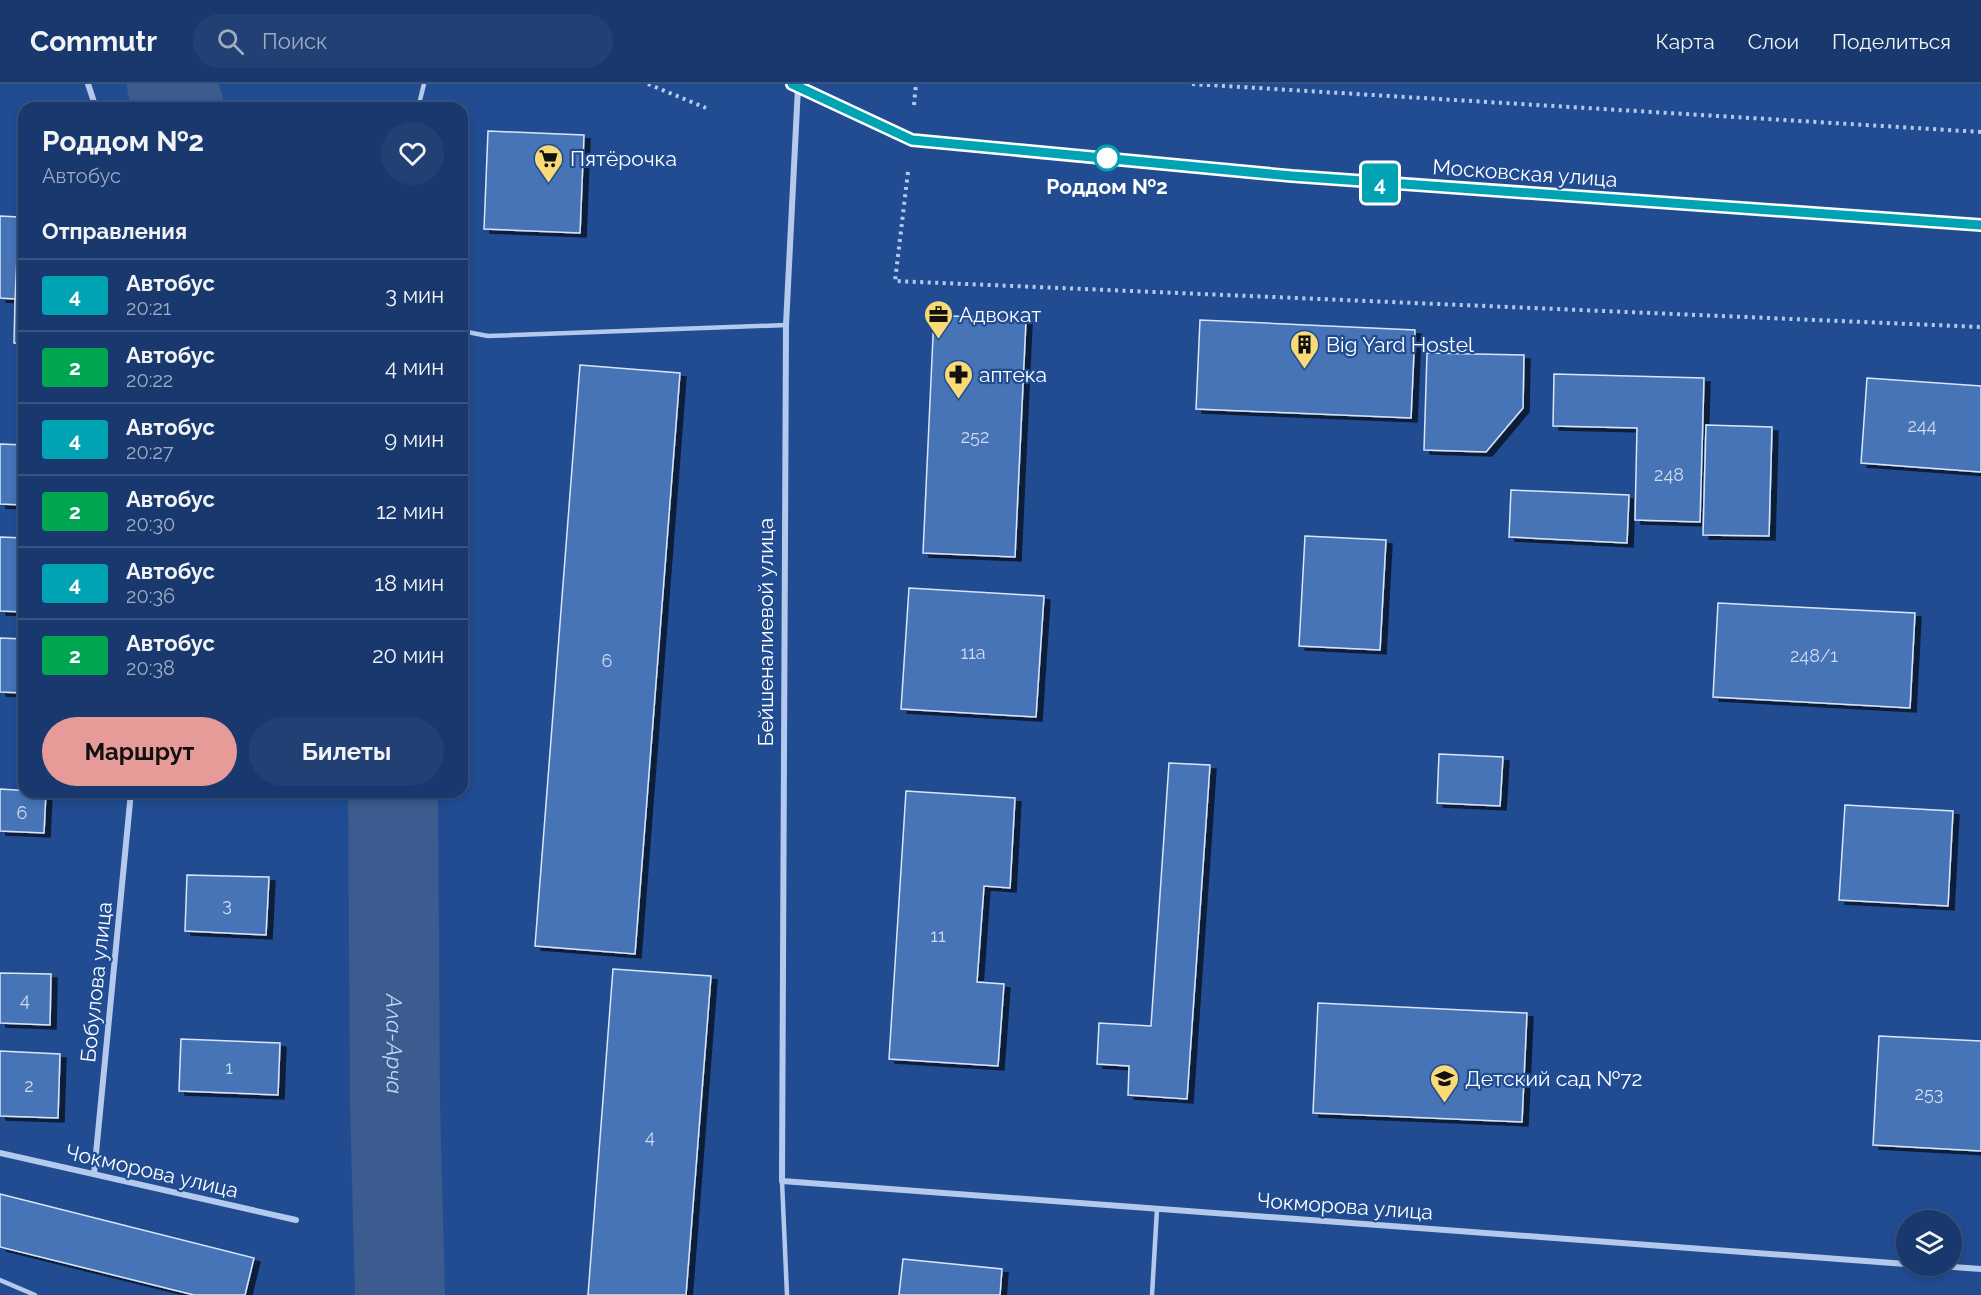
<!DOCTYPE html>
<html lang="ru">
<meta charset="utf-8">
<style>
body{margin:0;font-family:Raleway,sans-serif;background:#224073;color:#f1f3f6;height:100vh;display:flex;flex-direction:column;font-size:22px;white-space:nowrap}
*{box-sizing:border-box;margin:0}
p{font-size:20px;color:#9facc2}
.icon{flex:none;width:33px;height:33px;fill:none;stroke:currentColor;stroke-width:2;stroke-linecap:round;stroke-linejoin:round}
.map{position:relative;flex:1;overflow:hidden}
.side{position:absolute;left:18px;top:18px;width:450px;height:696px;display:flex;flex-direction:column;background:#19396e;border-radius:18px;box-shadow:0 3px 9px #0003,0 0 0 2px #375381}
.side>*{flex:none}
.badge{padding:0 12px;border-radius:4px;font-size:21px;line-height:39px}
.controls{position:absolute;left:1896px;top:1126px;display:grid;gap:12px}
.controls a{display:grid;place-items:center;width:66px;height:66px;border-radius:50%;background:#19396e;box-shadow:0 3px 9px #0003,0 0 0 2px #375381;font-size:30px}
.map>.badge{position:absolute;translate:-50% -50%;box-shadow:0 0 0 3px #fff}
h2{padding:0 24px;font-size:22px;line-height:54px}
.round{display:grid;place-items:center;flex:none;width:63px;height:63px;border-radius:32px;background:#224073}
.headline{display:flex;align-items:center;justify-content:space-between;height:102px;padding:0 24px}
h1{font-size:28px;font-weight:700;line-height:45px}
.action{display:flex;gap:12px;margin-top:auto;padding:12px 24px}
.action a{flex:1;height:69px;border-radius:36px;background:#e69b98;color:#111;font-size:24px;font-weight:700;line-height:69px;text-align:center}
.action a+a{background:#224073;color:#f1f3f6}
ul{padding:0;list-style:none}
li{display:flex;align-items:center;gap:18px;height:72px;padding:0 24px;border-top:2px solid #375381}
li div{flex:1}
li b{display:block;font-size:22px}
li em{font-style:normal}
li .badge{min-width:66px;font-weight:700;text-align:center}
header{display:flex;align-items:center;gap:36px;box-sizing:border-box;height:84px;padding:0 30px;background:#19396e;border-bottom:2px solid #375381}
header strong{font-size:28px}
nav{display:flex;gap:33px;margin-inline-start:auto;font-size:21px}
.search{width:420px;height:54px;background:#224073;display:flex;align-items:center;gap:15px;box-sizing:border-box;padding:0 21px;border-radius:33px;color:#9facc2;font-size:22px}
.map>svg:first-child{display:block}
</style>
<header>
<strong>Commutr</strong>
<div class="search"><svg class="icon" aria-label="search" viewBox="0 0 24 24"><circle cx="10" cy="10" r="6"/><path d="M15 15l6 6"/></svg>Поиск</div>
<nav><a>Карта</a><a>Слои</a><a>Поделиться</a></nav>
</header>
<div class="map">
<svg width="1981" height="1211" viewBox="0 0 1981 1211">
<defs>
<filter id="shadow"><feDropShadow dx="6" dy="4" stdDeviation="0" flood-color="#0009"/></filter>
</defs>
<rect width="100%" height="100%" fill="#214c92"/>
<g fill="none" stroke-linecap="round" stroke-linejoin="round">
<g stroke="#3c5b8e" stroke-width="90">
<path d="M172,0L179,24"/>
<path id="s1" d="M393,708L395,1020L400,1211"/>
</g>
</g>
<g fill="#4673b7" stroke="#d9e6f9" stroke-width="1.5" filter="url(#shadow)">
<path d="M488,47L584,51L580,149L484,145Z"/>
<path d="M0,132L19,133L15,215L0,214Z"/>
<path d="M15,215H24V259H14Z"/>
<path d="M934,231L1026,236L1015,473L923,469Z"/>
<path d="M1200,236L1415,246L1411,334L1196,325Z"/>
<path d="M1427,269L1524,271L1523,324L1486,368L1424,366Z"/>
<path d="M580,281L680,289L635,870L535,862Z"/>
<path d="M1554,290L1704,294L1700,438L1635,436L1637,344L1553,342Z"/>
<path d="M1867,294L1981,302V388L1861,379Z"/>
<path d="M1706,341L1772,343L1769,452L1703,451Z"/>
<path d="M0,360L24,361V421L0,420Z"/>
<path d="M1511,406L1629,411L1627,459L1509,453Z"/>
<path d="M1305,452L1386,456L1380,566L1299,562Z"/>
<path d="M0,453L24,454V528L0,527Z"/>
<path d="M909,504L1044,512L1036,633L901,625Z"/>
<path d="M1718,519L1915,529L1910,624L1713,613Z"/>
<path d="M0,554L24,555V609L0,608Z"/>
<path d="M1439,670L1503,673L1500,722L1437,719Z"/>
<path d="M1169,679L1210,681L1187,1015L1128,1011L1129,982L1097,980L1099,939L1151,942Z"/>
<path d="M0,705L46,708L44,749L0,747Z"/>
<path d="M906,707L1015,714L1010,804L984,802L977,898L1004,900L998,982L889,975Z"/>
<path d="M1845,721L1953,727L1948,822L1839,816Z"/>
<path d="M187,791L269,793L266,851L185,847Z"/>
<path d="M613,885L711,892L686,1211H588Z"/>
<path d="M0,889L51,890L50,941L0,939Z"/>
<path d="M1318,919L1527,929L1522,1038L1313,1029Z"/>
<path d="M1879,952L1981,957V1067L1873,1061Z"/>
<path d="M181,955L280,959L278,1011L179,1007Z"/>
<path d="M0,967L60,970L58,1034L0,1032Z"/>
<path d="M0,1110L254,1174L245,1211H194L0,1163Z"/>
<path d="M903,1175L1002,1185L1000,1211H899Z"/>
</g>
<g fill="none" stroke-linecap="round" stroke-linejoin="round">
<g stroke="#b3caed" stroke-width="4" stroke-dasharray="3 4.5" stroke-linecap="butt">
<path d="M648,0L706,24"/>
<path d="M1192,0L1981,48"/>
<path d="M914,21L916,0"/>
<path d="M908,88L895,197L1981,243"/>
</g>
<g stroke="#b3caed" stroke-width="4.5">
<path d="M418,24L424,0"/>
<path d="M462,247L488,252L786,241"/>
<path d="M782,1097L787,1211"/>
<path d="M0,1196L35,1211"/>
<path d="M1152,1211L1157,1125"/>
</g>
<g stroke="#b3caed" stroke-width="6">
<path d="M88,0L96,24"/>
<path d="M798,3L786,241L782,1097L1906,1180"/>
<path d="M0,1069L296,1136"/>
<path d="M94,1090L131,708"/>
<path d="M1939,1182L1981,1185"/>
</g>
<path stroke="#dfe9fa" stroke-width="12" d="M792,0L912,56L1292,92L1981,141"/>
</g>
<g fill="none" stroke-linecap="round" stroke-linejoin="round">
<defs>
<path id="line" d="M792,0L912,56L1292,92L1981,141"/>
</defs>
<use href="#line" stroke="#fff" stroke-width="14"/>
<use href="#line" stroke="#00a3b4" stroke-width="9"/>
</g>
<defs>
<symbol id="supermarket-pin" viewBox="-11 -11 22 30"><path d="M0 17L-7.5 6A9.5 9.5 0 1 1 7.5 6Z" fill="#f9da75" stroke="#214c92"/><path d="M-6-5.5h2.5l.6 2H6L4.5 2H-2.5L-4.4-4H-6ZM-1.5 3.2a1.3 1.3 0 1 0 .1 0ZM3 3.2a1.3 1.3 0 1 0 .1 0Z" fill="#111"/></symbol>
<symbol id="office-pin" viewBox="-11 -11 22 30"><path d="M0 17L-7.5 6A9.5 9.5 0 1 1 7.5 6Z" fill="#f9da75" stroke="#214c92"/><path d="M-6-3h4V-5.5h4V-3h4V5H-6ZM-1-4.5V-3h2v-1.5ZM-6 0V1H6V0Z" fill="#111"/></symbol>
<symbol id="building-pin" viewBox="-11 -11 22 30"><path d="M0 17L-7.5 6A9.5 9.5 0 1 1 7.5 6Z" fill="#f9da75" stroke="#214c92"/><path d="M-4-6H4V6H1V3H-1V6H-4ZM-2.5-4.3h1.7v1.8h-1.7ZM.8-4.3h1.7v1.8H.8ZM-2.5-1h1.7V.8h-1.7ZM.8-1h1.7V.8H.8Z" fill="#111"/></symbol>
<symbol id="pharmacy-pin" viewBox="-11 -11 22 30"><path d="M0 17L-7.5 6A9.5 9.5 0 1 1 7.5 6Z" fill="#f9da75" stroke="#214c92"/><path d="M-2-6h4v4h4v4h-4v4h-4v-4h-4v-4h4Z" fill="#111"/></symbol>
<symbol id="school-pin" viewBox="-11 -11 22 30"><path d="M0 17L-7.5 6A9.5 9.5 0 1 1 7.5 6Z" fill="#f9da75" stroke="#214c92"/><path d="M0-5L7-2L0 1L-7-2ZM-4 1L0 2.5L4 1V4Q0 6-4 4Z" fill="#111"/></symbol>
</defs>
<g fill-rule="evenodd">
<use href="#supermarket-pin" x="532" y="58" width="33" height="45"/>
<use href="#office-pin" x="922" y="214" width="33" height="45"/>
<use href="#building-pin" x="1288" y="244" width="33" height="45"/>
<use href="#pharmacy-pin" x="942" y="274" width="33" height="45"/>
<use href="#school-pin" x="1428" y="978" width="33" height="45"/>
</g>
<circle fill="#fff" stroke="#00a3b4" stroke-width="3" cx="1107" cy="74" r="12"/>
<g text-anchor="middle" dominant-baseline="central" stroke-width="4.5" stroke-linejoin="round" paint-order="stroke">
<g font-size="18" fill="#d1dced">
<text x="1922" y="341">244</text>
<text x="975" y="352">252</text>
<text x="1669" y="390">248</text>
<text x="973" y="568">11a</text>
<text x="1814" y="571">248/1</text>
<text x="607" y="576">6</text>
<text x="22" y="728">6</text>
<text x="227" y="820">3</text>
<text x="938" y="851">11</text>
<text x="25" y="915">4</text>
<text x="229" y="983">1</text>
<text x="29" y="1001">2</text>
<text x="1929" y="1009">253</text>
<text x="650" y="1052">4</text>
</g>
<g font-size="21" fill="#fff" stroke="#214c92" text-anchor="start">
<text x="570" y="74">Пятёрочка</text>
<text x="959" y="230">Адвокат</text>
<text x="1326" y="260">Big Yard Hostel</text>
<text x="979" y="290">аптека</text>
<text x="1465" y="994">Детский сад №72</text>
</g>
<g font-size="21" fill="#fff" stroke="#214c92">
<text transform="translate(1525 89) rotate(4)">Московская улица</text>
<text transform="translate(765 548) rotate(-90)">Бейшеналиевой улица</text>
<text transform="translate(96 898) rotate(-84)">Бобулова улица</text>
<text transform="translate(152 1087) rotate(13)">Чокморова улица</text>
<text transform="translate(1345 1122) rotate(4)">Чокморова улица</text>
</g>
<g font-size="21" font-weight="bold" fill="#fff" stroke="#214c92">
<text x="1107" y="102">Роддом №2</text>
</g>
<g font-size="22" font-style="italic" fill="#bfd5f4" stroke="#214c92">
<text stroke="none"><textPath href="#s1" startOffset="252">Ала-Арча</textPath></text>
</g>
</g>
</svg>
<div class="controls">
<a><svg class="icon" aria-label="layers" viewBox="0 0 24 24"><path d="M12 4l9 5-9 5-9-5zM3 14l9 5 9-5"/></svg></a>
</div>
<b class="badge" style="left:1380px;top:99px;background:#00a3b4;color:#fff">4</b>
<section class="side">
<div class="headline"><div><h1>Роддом №2</h1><p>Автобус</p></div><a class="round"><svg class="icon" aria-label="heart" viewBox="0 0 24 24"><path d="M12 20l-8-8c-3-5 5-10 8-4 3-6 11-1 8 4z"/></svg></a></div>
<h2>Отправления</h2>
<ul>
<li><span class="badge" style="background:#00a3b4;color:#fff">4</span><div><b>Автобус</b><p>20:21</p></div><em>3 мин</em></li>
<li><span class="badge" style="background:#00a651;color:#fff">2</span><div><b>Автобус</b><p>20:22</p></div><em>4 мин</em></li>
<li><span class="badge" style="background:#00a3b4;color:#fff">4</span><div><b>Автобус</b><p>20:27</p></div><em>9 мин</em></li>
<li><span class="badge" style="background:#00a651;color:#fff">2</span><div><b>Автобус</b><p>20:30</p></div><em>12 мин</em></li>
<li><span class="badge" style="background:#00a3b4;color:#fff">4</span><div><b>Автобус</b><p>20:36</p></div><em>18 мин</em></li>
<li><span class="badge" style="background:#00a651;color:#fff">2</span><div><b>Автобус</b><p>20:38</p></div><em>20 мин</em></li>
</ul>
<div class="action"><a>Маршрут</a><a>Билеты</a></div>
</section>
</div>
